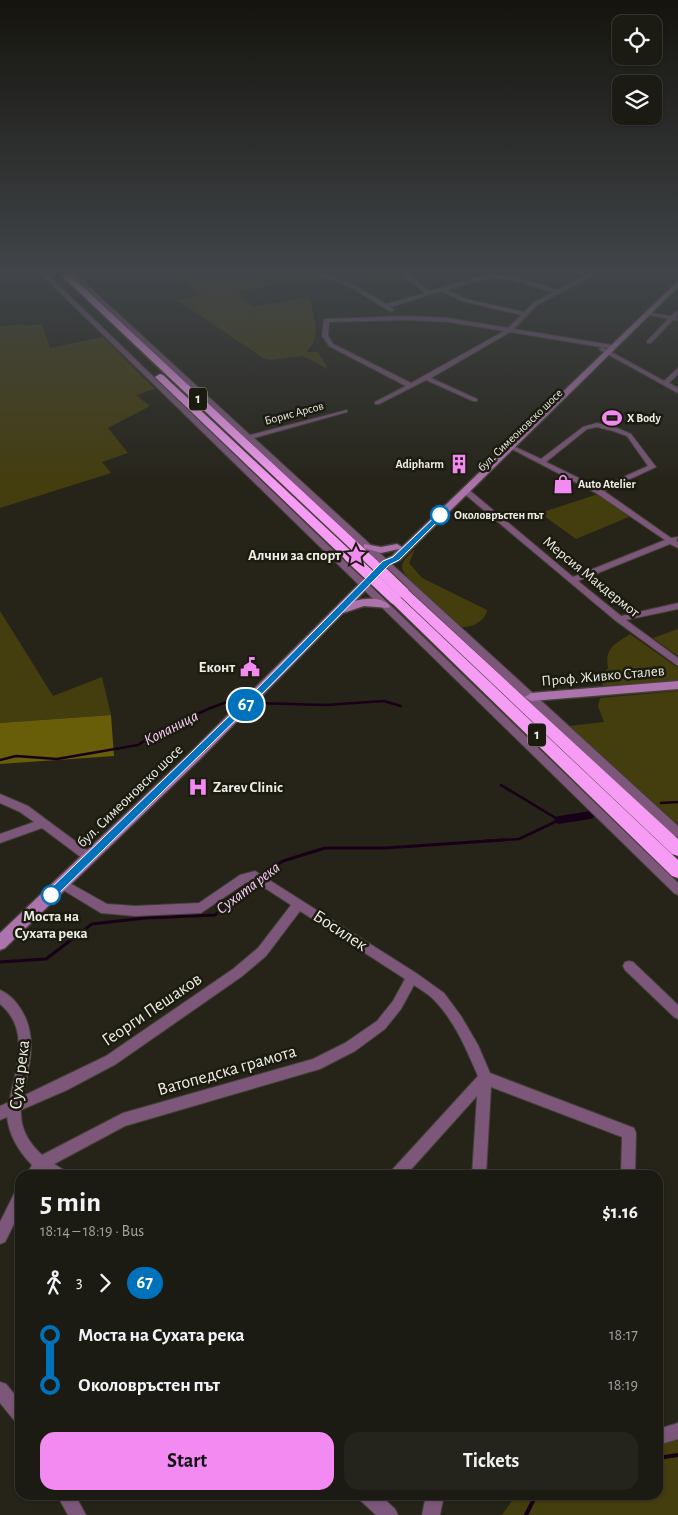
<!DOCTYPE html>
<meta charset="utf-8">
<style>
body{margin:0;font-family:"Alegreya Sans",sans-serif;background:#25241c;color:#f1f3f6;height:100vh;display:flex;flex-direction:column;font-size:19px;white-space:nowrap}
*{box-sizing:border-box;margin:0}
p{font-size:16px;color:#a0a1a0}
.icon{flex:none;width:28px;height:28px;fill:none;stroke:currentColor;stroke-width:2;stroke-linecap:round;stroke-linejoin:round}
.map{position:relative;flex:1;overflow:hidden}
.drawer{position:absolute;left:15px;top:1170px;width:648px;height:330px;display:flex;flex-direction:column;background:#1c1b13;border-radius:15px;box-shadow:0 1px 4px #0004,0 0 0 1px #3a3933}
.drawer>*{flex:none}
.badge{padding:0 10px;border-radius:16px;font-size:18px;line-height:32px}
.tools{position:absolute;left:612px;top:15px;display:grid;gap:10px}
.tools a{display:grid;place-items:center;width:50px;height:50px;border-radius:10px;background:#1c1b13;box-shadow:0 1px 4px #0004,0 0 0 1px #3a3933;font-size:25px}
.map>.badge{position:absolute;translate:-50% -50%;box-shadow:0 0 0 2px #fff}
.legs{display:flex;align-items:center;gap:8px;height:55px;padding:0 25px;font-size:16px}
.legs p{margin-inline-start:auto}
.summary{display:flex;align-items:center;justify-content:space-between;height:85px;padding:0 25px}
h1{font-size:28px;font-weight:700;line-height:38px}
.action{display:flex;gap:10px;margin-top:auto;padding:10px 25px}
.action a{flex:1;height:58px;border-radius:15px;background:#f38af1;color:#111;font-size:20px;font-weight:700;line-height:58px;text-align:center}
.action a+a{background:#25241c;color:#f1f3f6}
ul{padding:0 25px;list-style:none}
li{display:flex;align-items:center;gap:18px;height:50px;font-size:19px}
li i{display:grid;place-items:center;width:8px;height:100%;margin:0 6px;background:currentColor}
li i::after{content:'';width:12px;height:12px;margin:-6px;border:4px solid;border-radius:50%;background:#1c1b13}
li p{margin-inline-start:auto}
li:first-child i{background:linear-gradient(#0000 50%,currentColor 0)}
li:last-child i{background:linear-gradient(currentColor 50%,#0000 0)}
.map>svg:first-child{display:block}
</style>
<div class="map">
<svg width="678" height="1515" viewBox="0 0 678 1515">
<rect width="100%" height="100%" fill="#262419"/>
<g fill="#443d0e">
<path d="M57,274H60L354,552L352,553Z"/>
<path d="M176,274H315L328,278L306,280L237,291L252,307L309,297C313,313 323,338 307,350L308,352H318L328,369L303,356L271,360L263,358L177,300L202,294Z"/>
<path d="M24,324L25,326L42,324L50,348L103,337L155,389L136,395L150,406L108,428L128,453L102,462L111,473L0,508V326Z"/>
<path d="M598,494L631,516L576,539L540,513Z"/>
<path d="M415,549L409,563L422,578L487,610C486,621 471,628 461,627C451,618 403,578 402,568C401,561 410,554 415,549Z"/>
<path d="M0,611L53,696L102,677L111,715L0,723Z"/>
<path d="M678,629V656L653,638Z"/>
<path d="M630,634L678,668V680L603,686L601,677L608,668C605,647 614,645 630,634Z"/>
<path d="M678,691V825L569,726L604,722L598,706L600,698Z"/>
<path d="M678,1431V1515H502L516,1495H658V1437Z"/>
</g>
<path fill="#685d09" d="M111,715L114,756L0,764V723Z"/>
<g fill="none" stroke-linecap="round" stroke-linejoin="round">
<g stroke="#180019" stroke-width="2.5">
<path d="M252,703L326,705L384,701L401,706"/>
<path d="M0,760L16,756L57,759L138,745L158,732L208,709L227,702H244"/>
<path d="M501,785L559,820"/>
<path d="M661,803L678,802"/>
<path d="M484,841L519,839L559,820"/>
</g>
<g stroke="#180019" stroke-width="3">
<path d="M260,876L283,861L325,848H385L503,840"/>
<path d="M0,962L46,959L92,924L145,918L215,915L253,881"/>
</g>
<g stroke="#180019" stroke-width="4">
<path d="M658,1458L678,1455"/>
<path d="M526,1515L536,1495"/>
</g>
<path fill="#180019" fill-rule="evenodd" d="M590,811L593,812L595,815L593,818L590,819L559,824L556,823L554,820L556,817L559,816Z"/>
<defs>
<g id="street">
<path d="M41,274H47L678,883V895L674,893Z"/>
<path d="M69,274H75L250,435L347,410V412L254,438L678,826V837L674,836Z"/>
<path d="M401,274H408L430,291L488,274L512,276L558,290L589,274H596L537,305L514,329L612,345L615,347L612,349L510,332L431,378L477,399V401H473L426,380L379,404H375V402L406,386L329,346L322,336L324,319L408,316L448,318L508,328L521,315L462,301L442,291L390,307L394,310L391,312L352,288L321,276L326,275L356,286L386,304L425,293ZM488,278L512,280L554,292L533,303L524,312L466,299L447,290ZM408,320L448,322L504,331L411,383L333,344L328,336L329,322Z"/>
<path d="M678,310V315L676,317L678,318V320H673L651,343H647V341L668,319L645,314V312L671,316Z"/>
<path d="M602,347L664,381L678,368V374L669,383L678,388V393L600,350L599,349Z"/>
<path d="M597,423L617,428L631,434L656,467L604,491L671,538L678,537L676,541L678,542V548L670,544L578,581L621,616L678,603V609L626,620L678,658V666L616,621L461,491L462,489H468L573,577L665,540L596,493L508,447L513,446L541,459L583,427ZM597,427L613,431L627,436L648,466L599,488L546,462L587,429Z"/>
<path d="M0,794L28,806L94,855L95,858L94,861L90,863L86,861L42,828L0,843V834L34,822L20,812L0,803Z"/>
<path d="M255,871L416,973L444,993L461,1016L478,1045L490,1073L634,1128L636,1133L635,1175H621L622,1137L491,1087L486,1175H472L477,1096L406,1175H390L392,1170L478,1076C467,1051 455,1022 436,1002C430,995 421,990 414,985L401,1009L385,1029L355,1051L320,1069L125,1126L54,1164L64,1170L66,1175H45L42,1173L41,1175H26L32,1165C19,1152 9,1135 7,1117L0,1120V1106L9,1102C16,1068 31,1030 0,1004V990C7,993 14,999 18,1005C39,1033 30,1064 23,1096L106,1056L233,969L258,948L291,905L254,881L247,882L201,913L135,916L101,913L58,887L56,884L58,881L62,879L66,881L107,904L135,906L199,903L240,875ZM300,911L405,979L393,1001L377,1021L345,1043L313,1059L123,1113L42,1155C29,1143 20,1129 21,1110L67,1090L116,1064L241,977L266,956Z"/>
<path d="M629,961L633,962L678,1005V1019L674,1017L625,970L623,966L625,962Z"/>
<path d="M20,1190V1212L5,1242L0,1244V1222L15,1192Z"/>
<path d="M0,1382L6,1384L20,1401V1422L14,1420L0,1403Z"/>
<path d="M678,1423V1439L658,1445V1429Z"/>
<path d="M57,1495H75L86,1515H68Z"/>
<path d="M358,1495H380L395,1509L398,1515H376L361,1501Z"/>
<path d="M426,1495H444L440,1515H422Z"/>
</g>
<g id="secondary">
<path d="M678,281V287L400,560L390,565L355,601C366,598 382,597 390,606L389,608L364,606L343,613L200,759L5,948L0,950V933L191,752L382,561L392,556L399,549L381,553L364,548V544L381,547L397,544L402,547Z"/>
<path d="M678,681V689L531,701L525,697L531,693Z"/>
</g>
<g id="highway">
<path d="M60,274H69L383,566L385,569L383,572H375Z"/>
<path d="M160,374L163,375L353,553L355,556L353,559H345L157,379L155,377Z"/>
<path d="M403,588L407,589L678,839V856L672,854L399,595L397,592L399,589Z"/>
<path d="M395,595L399,596L678,860V878L672,876L391,602L389,599L391,596Z"/>
</g>
</defs>
<use href="#street" stroke="#424035" stroke-width="2"/>
<use href="#secondary" stroke="#424035" stroke-width="3"/>
<use href="#highway" stroke="#424035" stroke-width="3"/>
<use href="#street" fill="#7c577a" fill-rule="evenodd"/>
<use href="#secondary" fill="#ad73ac" fill-rule="evenodd"/>
<use href="#highway" fill="#f79cf5" fill-rule="evenodd"/>
<defs>
<g id="highway-bridge">
<path d="M349,556L395,599"/>
<path d="M379,569L403,592"/>
</g>
</defs>
<use href="#highway-bridge" stroke="#424035" stroke-width="13" stroke-linecap="butt"/>
<use href="#highway-bridge" stroke="#f79cf5" stroke-width="11"/>
</g>
<linearGradient id="sky" x2="0" y2="1"><stop stop-color="#15140e"/><stop offset="0.56" stop-color="#414549"/><stop offset="1" stop-color="#414549" stop-opacity="0"/></linearGradient>
<rect width="678" height="486" fill="url(#sky)"/>
<path fill="#0072bc" stroke="#fff" d="M438,514L444,515L399,560L389,565L255,701L54,898H47L45,895L47,892L249,697L383,561L393,557Z"/>
<defs>
<symbol id="stadium-bare" viewBox="-9 -9 18 18"><path d="M0-5a6.5 5 0 1 0 0 10a6.5 5 0 1 0 0-10ZM-3.5-1.8h7v3.6h-7Z" fill="#f38af1" stroke="#1c1b10" stroke-width="2.5" paint-order="stroke"/></symbol>
<symbol id="building-bare" viewBox="-9 -9 18 18"><path d="M-4-6H4V6H1V3H-1V6H-4ZM-2.5-4.3h1.7v1.8h-1.7ZM.8-4.3h1.7v1.8H.8ZM-2.5-1h1.7V.8h-1.7ZM.8-1h1.7V.8H.8Z" fill="#f38af1" stroke="#1c1b10" stroke-width="2.5" paint-order="stroke"/></symbol>
<symbol id="shop-bare" viewBox="-9 -9 18 18"><path d="M-5-2.5h2.3a2.7 3.5 0 0 1 5.4 0H5L5.5 6h-11ZM-1.5-2.5h3a1.5 2.3 0 0 0-3 0Z" fill="#f38af1" stroke="#1c1b10" stroke-width="2.5" paint-order="stroke"/></symbol>
<symbol id="sight-bare" viewBox="-9 -9 18 18"><path d="M0-6L1.8-2.2L6-1.7L2.9 1.2L3.7 5.4L0 3.3L-3.7 5.4L-2.9 1.2L-6-1.7L-1.8-2.2Z" fill="#f38af1" stroke="#1c1b10" stroke-width="2.5" paint-order="stroke"/></symbol>
<symbol id="civic-bare" viewBox="-9 -9 18 18"><path d="M-.6-6.5H3V-4.5H.6V-3L4-1V1h2V6H-6V1h2V-1L-.6-3ZM-1.2 2.5V6h2.4V2.5Z" fill="#f38af1" stroke="#1c1b10" stroke-width="2.5" paint-order="stroke"/></symbol>
<symbol id="hospital-bare" viewBox="-9 -9 18 18"><path d="M-5-5h3v3.5h4V-5h3V5h-3V1.5h-4V5h-3Z" fill="#f38af1" stroke="#1c1b10" stroke-width="2.5" paint-order="stroke"/></symbol>
</defs>
<g fill-rule="evenodd">
<use href="#stadium-bare" x="598" y="404" width="28" height="28"/>
<use href="#building-bare" x="445" y="450" width="28" height="28"/>
<use href="#shop-bare" x="549" y="470" width="28" height="28"/>
<use href="#sight-bare" x="342" y="541" width="28" height="28"/>
<use href="#civic-bare" x="236" y="653" width="28" height="28"/>
<use href="#hospital-bare" x="184" y="773" width="28" height="28"/>
</g>
<g fill="#fff" stroke="#0072bc" stroke-width="2.5">
<circle cx="440" cy="515" r="9"/>
<circle cx="51" cy="895" r="9"/>
</g>
<g text-anchor="middle" dominant-baseline="central" stroke-width="5" stroke-linejoin="round" paint-order="stroke">
<g font-size="12" fill="#ecebe4" stroke="#1c1b10">
<text transform="translate(294 413) rotate(-15)">Борис Арсов</text>
<text transform="translate(520 430) rotate(-44)">бул. Симеоновско шосе</text>
</g>
<g font-size="12" font-weight="bold" fill="#ecebe4" stroke="#1c1b10" text-anchor="start">
<text x="627" y="418">X Body</text>
<text x="444" y="464" text-anchor="end">Adipharm</text>
<text x="578" y="484">Auto Atelier</text>
</g>
<g font-size="12" font-weight="bold" fill="#ecebe4" stroke="#1c1b10" text-anchor="start">
<text x="454" y="515">Околовръстен път</text>
</g>
<g fill="#1c1b10" stroke="#aeada4" stroke-width="1">
<rect x="189" y="387.5" width="18" height="23" rx="4"/>
<rect x="528" y="723.5" width="18" height="23" rx="4"/>
</g>
<g font-size="14" font-weight="bold" fill="#ecebe4">
<text x="198" y="399">1</text>
<text x="537" y="735">1</text>
</g>
<g font-size="15" font-weight="bold" fill="#ecebe4" stroke="#1c1b10" text-anchor="end">
<text x="341" y="555">Алчни за спорт</text>
<text x="235" y="667">Еконт</text>
<text x="213" y="787" text-anchor="start">Zarev Clinic</text>
</g>
<g font-size="15" fill="#ecebe4" stroke="#1c1b10">
<text transform="translate(591 577) rotate(39)">Мерсия Макдермот</text>
<text transform="translate(603 676) rotate(-5)">Проф. Живко Сталев</text>
<text transform="translate(130 796) rotate(-44)">бул. Симеоновско шосе</text>
</g>
<g font-size="15" font-weight="bold" fill="#ecebe4" stroke="#1c1b10">
<text x="51" y="916">Моста на<tspan x="51" dy="17">Сухата река</tspan></text>
</g>
<g font-size="16" font-style="italic" fill="#f9ccf7" stroke="#1c1b10">
<text transform="translate(171 728) rotate(-27)">Копаница</text>
<text transform="translate(248 888) rotate(-37)">Сухата река</text>
</g>
<g font-size="18" fill="#ecebe4" stroke="#1c1b10">
<text transform="translate(340 931) rotate(33)">Босилек</text>
<text transform="translate(152 1010) rotate(-34)">Георги Пешаков</text>
<text transform="translate(227 1071) rotate(-16)">Ватопедска грамота</text>
<text transform="translate(20 1075) rotate(-83)">Суха река</text>
</g>
</g>
</svg>
<div class="tools">
<a><svg class="icon" aria-label="locate" viewBox="0 0 24 24"><circle cx="12" cy="12" r="6"/><path d="M12 2v4M12 18v4M2 12h4M18 12h4"/></svg></a>
<a><svg class="icon" aria-label="layers" viewBox="0 0 24 24"><path d="M12 4l9 5-9 5-9-5zM3 14l9 5 9-5"/></svg></a>
</div>
<b class="badge" style="left:246px;top:705px;background:#0072bc;color:#fff">67</b>
<section class="drawer">
<div class="summary"><div><h1>5 min</h1><p>18:14 – 18:19 · Bus</p></div><b>$1.16</b></div>
<div class="legs"><svg class="icon" aria-label="walk" viewBox="0 0 24 24"><circle cx="13" cy="4" r="2"/><path d="M13 8l-2 6 4 7M11 14l-3 7M7 12l3-4h3l4 4"/></svg>3<svg class="icon" aria-label="forward" viewBox="0 0 24 24"><path d="M9 5l7 7-7 7"/></svg><b class="badge" style="background:#0072bc;color:#fff">67</b></div>
<ul>
<li><i style="color:#0072bc"></i><b>Моста на Сухата река</b><p>18:17</p></li>
<li><i style="color:#0072bc"></i><b>Околовръстен път</b><p>18:19</p></li>
</ul>
<div class="action"><a>Start</a><a>Tickets</a></div>
</section>
</div>
